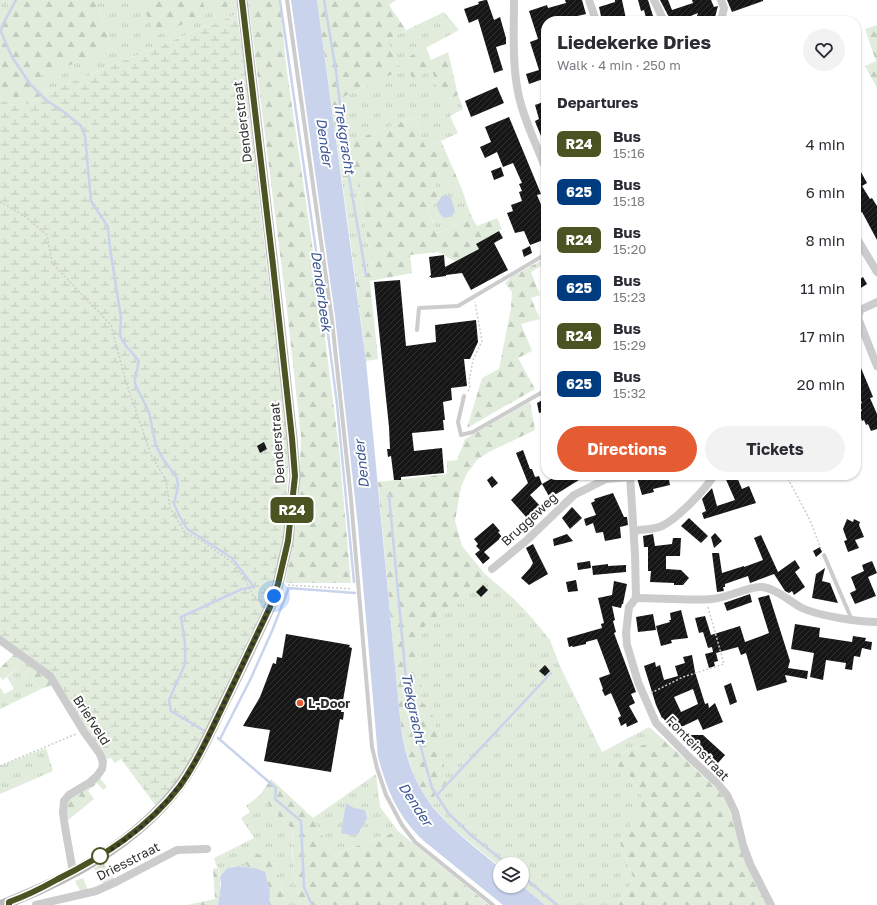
<!DOCTYPE html>
<meta charset="utf-8">
<style>
body{margin:0;font-family:"Golos Text",sans-serif;background:#f2f2f3;color:#2b2b33;height:100vh;display:flex;flex-direction:column;font-size:15px;white-space:nowrap}
*{box-sizing:border-box;margin:0}
p{font-size:13px;color:#7c7c81}
.icon{flex:none;width:22px;height:22px;fill:none;stroke:currentColor;stroke-width:2;stroke-linecap:round;stroke-linejoin:round}
.map{position:relative;flex:1;overflow:hidden}
.sheet{position:absolute;left:541px;top:16px;width:320px;height:464px;display:flex;flex-direction:column;background:#fff;border-radius:16px;box-shadow:0 1px 3px #0004}
.sheet>*{flex:none}
.badge{padding:0 8px;border-radius:6px;font-size:14px;line-height:26px}
.controls{position:absolute;left:493px;top:857px;display:grid;gap:8px}
.controls a{display:grid;place-items:center;width:36px;height:36px;border-radius:50%;background:#fff;box-shadow:0 1px 3px #0004;font-size:20px}
.you{position:absolute;width:20px;height:20px;margin:-10px;border:3px solid #fff;border-radius:50%;background:#1a73e8;box-shadow:0 0 0 6px #1a73e833}
.map>.badge{position:absolute;translate:-50% -50%;box-shadow:0 0 0 2px #fff}
h2{padding:0 16px;font-size:15px;line-height:36px}
.round{display:grid;place-items:center;flex:none;width:42px;height:42px;border-radius:21px;background:#f2f2f3}
.head{display:flex;align-items:center;justify-content:space-between;height:68px;padding:0 16px}
h1{font-size:19px;font-weight:700;line-height:30px}
.button{display:flex;gap:8px;margin-top:auto;padding:8px 16px}
.button a{flex:1;height:46px;border-radius:24px;background:#e55b32;color:#fff;font-size:16px;font-weight:700;line-height:46px;text-align:center}
.button a+a{background:#f2f2f3;color:#2b2b33}
ul{padding:0;list-style:none}
li{display:flex;align-items:center;gap:12px;height:48px;padding:0 16px}
li div{flex:1}
li b{display:block;font-size:15px}
li em{font-style:normal}
li .badge{min-width:44px;font-weight:700;text-align:center}
.map>svg:first-child{display:block}
</style>
<div class="map">
<svg width="877" height="905" viewBox="0 0 877 905">
<defs>
<pattern id="grass-tufts" width="24" height="20" patternUnits="userSpaceOnUse"><rect width="24" height="20" fill="#e1ecdd"/><path d="M3 7l-1-3M5 7V3M7 7l1-3M15 17l-1-3M17 17v-4M19 17l1-3" fill="none" stroke="#c1cbbe"/></pattern>
<pattern id="forest-firs" width="22" height="20" patternUnits="userSpaceOnUse"><rect width="22" height="20" fill="#e1ecdd"/><path d="M5 1l3.5 6h-7zM16 11l3.5 6h-7z" fill="#c1cbbe"/></pattern>
<pattern id="wetland-marsh" width="20" height="14" patternUnits="userSpaceOnUse"><rect width="20" height="14" fill="#e1ecdd"/><path d="M1 5h8M5 5V1M11 12h8M15 12V8" fill="none" stroke="#c1cbbe"/></pattern>
<pattern id="building-hatch" width="6" height="6" patternUnits="userSpaceOnUse"><rect width="6" height="6" fill="#161616"/><path d="M-1 1l2-2M0 6l6-6M5 7l2-2" fill="none" stroke="#303030"/></pattern>
</defs>
<rect width="100%" height="100%" fill="#fff"/>
<g fill="url(#grass-tufts)">
<path d="M0,0H10L0,22Z"/>
<path d="M95,0H141L142,3L207,14L202,0H217L218,9L237,4V14L47,92L40,86L34,79L113,48Z"/>
<path d="M444,12L459,30L407,58L432,69L442,102L458,95L463,109L450,116L458,133L441,141L425,146L414,117L347,143L341,98L401,70L386,40Z"/>
<path d="M444,171L451,188L461,187L472,218L438,233L427,209L441,195L432,180Z"/>
<path d="M357,178L373,272L355,276L342,180Z"/>
<path d="M485,574L513,598L533,619L550,640L559,664L602,752L649,727L662,738L622,753L628,773L643,798L640,810L620,843L633,877L628,890L617,905H545L522,886V864H500V867L449,825L429,802L433,796L415,632L445,611Z"/>
<path d="M25,660L33,665L24,675L41,689L0,709V687L4,694L14,689L7,677Z"/>
<path d="M46,748L53,771L0,794V766Z"/>
<path d="M376,774L380,807L398,831L333,855L313,818Z"/>
<path d="M260,795L278,815L292,829C293,855 291,880 302,905H284L283,892L274,863L245,861L248,867C233,865 229,865 220,877L219,870L214,858L254,838L241,818L250,812L246,806Z"/>
<path d="M104,863L114,879L103,884L94,868Z"/>
</g>
<g fill="url(#forest-firs)">
<path d="M10,0H95L113,48L35,79L40,86L47,92C38,97 26,107 15,105C10,105 4,101 0,99V22Z"/>
<path d="M141,0H202L207,14L155,36Z"/>
<path d="M217,0H236L237,4L218,9Z"/>
<path d="M248,0H280L286,65L321,305L339,448L351,583H285L298,514L301,437L287,310Z"/>
<path d="M317,0H396L389,5L406,30L386,40L401,70L341,98L347,143L414,117L425,146L441,141L461,187L451,188L444,171L433,180L441,195L427,209L438,233L472,218L477,226L497,218L502,229L476,244L479,249L456,262L438,252L410,255L412,273L370,281L378,359L366,361L355,276L373,272L357,178L342,180Z"/>
<path d="M877,25V88L865,66L876,61L865,29Z"/>
<path d="M426,47L431,60L448,52L458,95L442,102L432,70L412,79L407,58Z"/>
<path d="M544,259L546,263L531,272L540,295L531,298L540,319L521,324L532,351L518,358L535,389L467,428L482,378L499,369L511,308L512,292L505,283L511,277Z"/>
<path d="M530,402L535,430L489,452L477,460L466,475L461,487L455,521L462,546L485,574L445,611L416,633L423,704L429,705L441,743L446,783L429,802C413,780 406,754 401,728L378,482L447,474V461L457,460L465,439Z"/>
<path d="M15,653L25,660L3,680L0,677V668Z"/>
<path d="M33,665L54,684L41,689L24,675Z"/>
<path d="M662,738L719,791L725,800L768,905H617L628,890L633,877L620,843L640,810L643,798L628,773L618,766L622,753Z"/>
<path d="M99,777L107,787L103,790L97,783L88,791L94,799L67,821L66,803L69,800Z"/>
<path d="M271,779L313,818L333,855L398,831L489,905H302C291,880 294,855 292,829L278,815L260,795Z"/>
<path d="M252,853L262,856L274,863L283,892L284,905H269C270,887 269,869 248,867L245,861Z"/>
<path d="M214,858C222,876 221,886 218,905H187L215,899L213,869L217,868Z"/>
<path d="M83,878L88,890L81,893L75,881Z"/>
</g>
<path fill="url(#wetland-marsh)" d="M237,14L245,67L258,190L289,452L285,529L279,562L265,606L197,747L174,786L156,806L121,759L115,763L111,758L106,759L86,731L59,684L0,638V99C4,101 10,105 15,105C26,107 38,97 47,92Z"/>
<g fill="#c9d4ec">
<path d="M291,0H317L366,361L401,728C413,803 445,822 500,868V886H522L545,905H503L425,842C397,816 388,792 378,757L358,527L335,316Z"/>
<path d="M446,195L451,198L455,211L452,216L445,218C440,215 437,210 437,203L442,196Z"/>
<path d="M346,803L354,808L365,810L367,818L358,834L350,835L341,833Z"/>
<path d="M238,866L255,868L265,872L270,892L269,905H218L221,884L220,877L227,868Z"/>
</g>
<g fill="none" stroke-linecap="round" stroke-linejoin="round">
<g stroke="#c9d4ec" stroke-width="2.5">
<path d="M16,0L2,26L1,32L12,57L30,84L46,100L64,112L81,126L85,136L91,201L108,227L110,248L121,318L120,336L126,346L139,361L135,378V384L149,412L156,446L163,459L177,478L178,486L174,504L178,513L187,529L232,558L254,587L242,589L181,617L185,644V664L169,700L171,711L203,730"/>
<path d="M280,0L328,334L337,404L354,582"/>
<path d="M324,0L336,71L349,177L366,275"/>
<path d="M389,495L407,690L418,737L432,788L449,814L472,836L507,864"/>
<path d="M288,588L355,593"/>
<path d="M218,738L276,788L275,799L301,821L304,887L312,905"/>
<path d="M220,739L251,678L272,631L288,590L291,588"/>
<path d="M437,795L551,673"/>
<path d="M522,876L557,905"/>
</g>
</g>
<g fill="url(#building-hatch)" fill-rule="evenodd">
<path d="M485,0H487L494,20L500,17L506,38V44L496,47L503,70L494,73L478,19L469,23L464,9L479,4L478,2Z"/>
<path d="M565,0H582L586,14L569,18L570,21H546V78L529,84L526,74L539,70L530,42L538,39L529,11L547,5L548,8L566,3Z"/>
<path d="M615,0H622L626,19L619,20V21H602L599,7L615,2Z"/>
<path d="M638,0H648L653,16L646,18L644,10L641,11Z"/>
<path d="M660,0H668L672,10L693,3L692,0H711L714,7L718,6L714,21H695L698,13L681,20L680,18H678L671,21Z"/>
<path d="M727,0H763V1L732,12Z"/>
<path d="M497,87L504,103L471,117L465,101Z"/>
<path d="M546,101V148L536,124L535,121L539,119L535,105Z"/>
<path d="M509,117L541,194L537,195L542,207L546,208V239L530,245L524,231L515,233L507,213L513,211L511,205L522,201L519,192L522,191L519,184L522,183L513,163L503,167L497,152L485,158L480,147L491,142L485,127Z"/>
<path d="M501,167L504,176L494,180L491,171Z"/>
<path d="M861,172L867,183L862,186L870,199L872,198L877,206V240L862,212L860,213L856,206V175Z"/>
<path d="M499,231L503,238L494,243L508,270L471,290L462,273L446,275V276L431,278V277H429L431,275L429,257L444,255L445,267L479,249L476,244Z"/>
<path d="M530,246L532,253L524,257L522,250Z"/>
<path d="M863,277L867,284L856,291V281Z"/>
<path d="M400,280L406,346L436,342L435,325L476,320L478,342L470,359H464L467,386L451,388L452,400L443,402L445,420H443L444,430L412,433L414,451L442,448L444,473L401,477V480H394L391,456L388,457L387,449H390L389,427L374,282Z"/>
<path d="M861,368L871,392L873,397L870,398L877,414V429L871,431L868,424L866,425L864,420L862,421L859,412L862,411L859,404L862,403L856,390V370Z"/>
<path d="M546,398V411L539,413L537,403Z"/>
<path d="M264,442L267,449L260,453L257,446Z"/>
<path d="M523,450L530,469H532L535,477L539,476L542,484L558,475H587L550,498L542,484L530,495L540,506L527,518L511,500L528,483L516,453Z"/>
<path d="M650,475V477L668,475L670,485L653,489L654,492L642,495L637,478Z"/>
<path d="M724,475H736L742,489L749,486L756,503L704,519L702,513L706,511L702,499L712,488L717,506L735,500Z"/>
<path d="M492,476L498,483L492,488L487,480Z"/>
<path d="M613,493L624,517H627L628,525L620,527L621,538L605,541L603,532L596,533L593,523L586,526L584,519L596,515L591,503L595,501L594,499Z"/>
<path d="M572,507L582,518L570,529L562,518Z"/>
<path d="M689,518L708,536L701,543L681,526Z"/>
<path d="M847,519L853,522L854,519L860,522L859,525L864,537L855,540L859,548L848,552L844,541L847,540L843,529Z"/>
<path d="M526,520L531,525L521,535L516,529Z"/>
<path d="M493,523L500,531L498,532L502,537L484,552L490,558L483,564L475,554L480,550L476,546L478,544L474,539Z"/>
<path d="M715,533L722,541L714,548L711,537Z"/>
<path d="M567,534L573,541L554,546L553,539Z"/>
<path d="M653,534L655,546L672,544L673,538H681L680,556H666V569L681,570L689,578L683,585H674V583L650,582L651,571H648V547H644L643,536Z"/>
<path d="M761,535L778,572L795,560L800,568L795,572L805,587L794,595L792,591L789,593L785,591L774,574L750,583L748,576L725,584V587H723L724,591L717,592L712,553H719L722,573L744,566V567L763,560L754,538Z"/>
<path d="M533,544L548,574L529,585L521,578L530,568L533,563L526,548Z"/>
<path d="M820,547L822,552L816,557L813,551Z"/>
<path d="M590,561L591,568L578,570L577,563Z"/>
<path d="M872,561L877,573L868,577L876,596L855,604L850,593L856,590L851,577L864,571L862,565Z"/>
<path d="M608,564V566L626,565V572L593,575L592,566Z"/>
<path d="M825,568L822,581L830,583L838,603L812,598L816,574Z"/>
<path d="M576,580L578,591L568,592L566,582Z"/>
<path d="M614,581L627,584L623,604H622L621,608L612,606L615,620L613,621L616,632L614,633L636,692L631,694L635,703L629,706L638,722L627,727L626,723L621,726L618,718L621,716L611,693L605,696L602,690L603,689L599,678L610,674L597,639L586,642V644L573,647L572,646L569,647L567,638L602,628L601,624L604,623L598,598L612,595Z"/>
<path d="M483,585L488,590L481,597L476,592Z"/>
<path d="M750,594L752,602L727,611L724,603Z"/>
<path d="M769,595L790,661L788,668L808,671L807,679L785,675L787,682L757,691L746,653L741,655L738,647L716,653L718,661L714,662L715,666L709,668L705,654L713,652L712,647L708,648L703,632L699,633L695,618L705,616L711,635L740,626L745,642L769,633L758,598Z"/>
<path d="M681,610L688,638L671,640L672,643L661,646L656,626L670,622L669,620H671L670,613Z"/>
<path d="M653,614L656,630L638,632L636,617Z"/>
<path d="M795,624L820,628L819,637L852,642L853,636L866,638L865,641L872,642L871,650L862,648L860,657L854,656L852,670L845,669L846,663L826,660L823,680L810,677L814,653L791,649Z"/>
<path d="M286,634L350,645L349,647L352,648L341,712H344L343,720L340,719L331,772L264,761L270,730L243,726L260,697L273,663L276,664L277,657L282,658Z"/>
<path d="M692,655L695,672L705,704L708,703L709,708L715,703L723,722L703,730L698,719L673,731L663,718H662L656,705L644,666L655,662L656,667L660,665L664,680L678,676L675,666L685,663L683,657ZM693,689L698,704L681,712L674,697Z"/>
<path d="M545,665L550,671L545,676L539,671Z"/>
<path d="M731,683L737,702L730,705L724,686Z"/>
<path d="M691,735H703L725,755L718,763L715,760L711,764L689,742L692,738Z"/>
</g>
<g fill="none" stroke-linecap="round" stroke-linejoin="round">
<g stroke="#ccc" stroke-width="1.5" stroke-dasharray="2 2" stroke-linecap="butt">
<path d="M0,202L23,215L47,235L52,263L111,325L126,382L151,455L166,480L170,508L185,533L200,540L232,562L245,579L254,597L262,602"/>
<path d="M468,391L470,388L469,381L473,360L482,341L475,302"/>
<path d="M786,475L810,520L821,549"/>
<path d="M638,477L646,475"/>
<path d="M288,585L352,589"/>
<path d="M651,693L683,677L724,664L708,607"/>
<path d="M0,766L76,734"/>
</g>
<g stroke="#ccc" stroke-width="4">
<path d="M287,0L332,320L351,499L372,747L377,768L386,795L402,825L415,842L493,905"/>
<path d="M417,330L419,308L458,306L546,254"/>
<path d="M464,396L458,422L461,435L473,432L546,390"/>
<path d="M824,555L852,620"/>
</g>
<g stroke="#ccc" stroke-width="8">
<path d="M514,0C514,30 512,62 518,92C523,118 536,144 546,169"/>
<path d="M589,0L596,21"/>
<path d="M654,0L663,19"/>
<path d="M721,0L724,8L721,21"/>
<path d="M856,237L877,272"/>
<path d="M877,302L860,310L858,318L877,366"/>
<path d="M630,475L635,554L636,598L629,607L626,633L627,645L638,682L656,723L688,756L718,784L727,795L735,812L743,845L750,864L771,905"/>
<path d="M634,531C643,529 653,530 662,526C677,519 706,489 714,475"/>
<path d="M492,569L527,540L574,495L606,479L630,477"/>
<path d="M636,598C661,598 688,601 712,599C729,598 747,586 762,587C775,588 791,602 802,608C819,616 859,622 877,622"/>
<path d="M0,640L50,676L84,732L100,754L103,762L102,769L97,776L89,783L69,795L64,801L63,813L65,827L73,872"/>
<path d="M36,905L96,891L116,882L177,850L207,849"/>
</g>
<path stroke="#b9b9b9" stroke-width="11" d="M2,905C68,879 136,844 179,786C196,763 208,737 220,711C237,677 254,642 270,607L278,584L288,541L295,476L292,438L273,265L242,0"/>
</g>
<g fill="none" stroke-linecap="round" stroke-linejoin="round">
<defs>
<path id="line" d="M9,905V902C26,896 42,888 58,879C104,856 148,828 180,786C197,762 209,735 222,708C238,675 254,641 270,607L278,584L288,541L295,476L292,438L273,265L242,0"/>
</defs>
<use href="#line" stroke="#fff" stroke-width="9"/>
<use href="#line" stroke="#4a5321" stroke-width="6"/>
<path stroke="#2f2f2f" stroke-width="4" stroke-dasharray="0 7.2" d="M100,856C131,839 158,814 179,786C197,763 209,735 221,709C238,675 254,641 270,607L274,596"/>
</g>
<circle fill="#e55b32" stroke="#fff" stroke-width="1.5" cx="300" cy="703" r="4"/>
<circle fill="#fff" stroke="#4a5321" stroke-width="2" cx="100" cy="856" r="8"/>
<g text-anchor="middle" dominant-baseline="central" stroke-width="4" stroke-linejoin="round" paint-order="stroke">
<g font-size="13" fill="#2f2f2f" stroke="#fff">
<text transform="translate(242 122) rotate(-97)">Denderstraat</text>
<text transform="translate(277 443) rotate(-94)">Denderstraat</text>
<text transform="translate(529 519) rotate(-43)">Bruggeweg</text>
<text transform="translate(92 720) rotate(57)">Briefveld</text>
<text transform="translate(698 748) rotate(46)">Fonteinstraat</text>
<text transform="translate(128 861) rotate(-27)">Driesstraat</text>
</g>
<g font-size="13" font-weight="bold" fill="#2f2f2f" stroke="#fff" text-anchor="start">
<text x="308" y="703">L-Door</text>
</g>
<g font-size="14" font-style="italic" fill="#3d5792" stroke="#fff">
<text transform="translate(345 138) rotate(81)">Trekgracht</text>
<text transform="translate(325 142) rotate(82)">Dender</text>
<text transform="translate(322 291) rotate(82)">Denderbeek</text>
<text transform="translate(361 464) rotate(-96)">Dender</text>
<text transform="translate(414 708) rotate(78)">Trekgracht</text>
<text transform="translate(416 804) rotate(57)">Dender</text>
</g>
</g>
</svg>
<div class="controls">
<a><svg class="icon" aria-label="layers" viewBox="0 0 24 24"><path d="M12 4l9 5-9 5-9-5zM3 14l9 5 9-5"/></svg></a>
</div>
<div class="you" style="left:274px;top:596px"></div>
<b class="badge" style="left:292px;top:510px;background:#4a5321;color:#fff">R24</b>
<section class="sheet">
<div class="head"><div><h1>Liedekerke Dries</h1><p>Walk · 4 min · 250 m</p></div><a class="round"><svg class="icon" aria-label="heart" viewBox="0 0 24 24"><path d="M12 20l-8-8c-3-5 5-10 8-4 3-6 11-1 8 4z"/></svg></a></div>
<h2>Departures</h2>
<ul>
<li><span class="badge" style="background:#4a5321;color:#fff">R24</span><div><b>Bus</b><p>15:16</p></div><em>4 min</em></li>
<li><span class="badge" style="background:#003b80;color:#fff">625</span><div><b>Bus</b><p>15:18</p></div><em>6 min</em></li>
<li><span class="badge" style="background:#4a5321;color:#fff">R24</span><div><b>Bus</b><p>15:20</p></div><em>8 min</em></li>
<li><span class="badge" style="background:#003b80;color:#fff">625</span><div><b>Bus</b><p>15:23</p></div><em>11 min</em></li>
<li><span class="badge" style="background:#4a5321;color:#fff">R24</span><div><b>Bus</b><p>15:29</p></div><em>17 min</em></li>
<li><span class="badge" style="background:#003b80;color:#fff">625</span><div><b>Bus</b><p>15:32</p></div><em>20 min</em></li>
</ul>
<div class="button"><a>Directions</a><a>Tickets</a></div>
</section>
</div>
